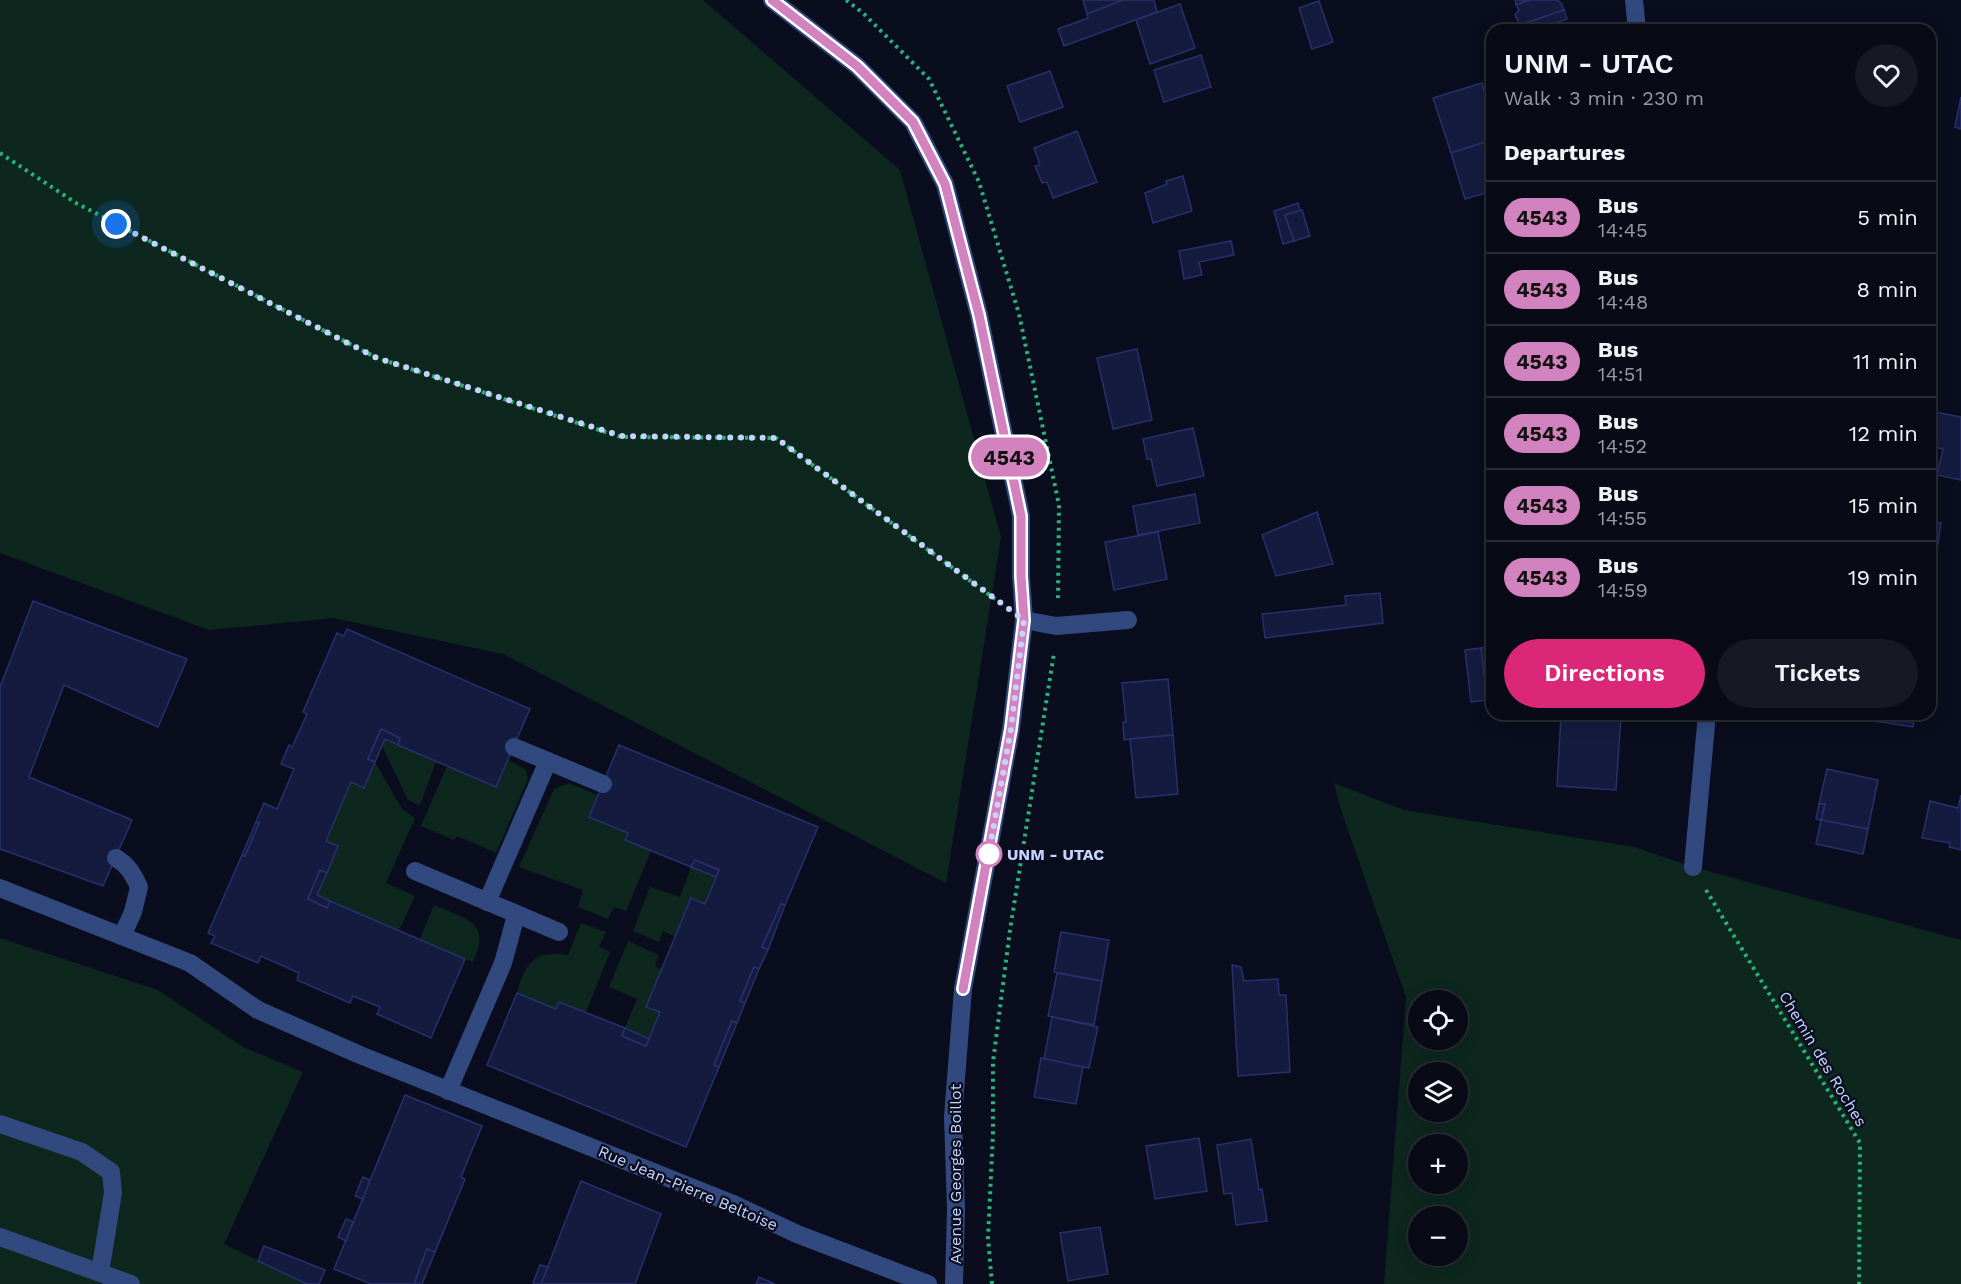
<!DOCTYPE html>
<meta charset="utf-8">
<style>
body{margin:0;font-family:"Work Sans",sans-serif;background:#161823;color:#f1f3f6;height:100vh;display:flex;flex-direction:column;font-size:22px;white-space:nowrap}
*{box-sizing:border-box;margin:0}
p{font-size:20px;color:#989aa1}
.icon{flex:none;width:33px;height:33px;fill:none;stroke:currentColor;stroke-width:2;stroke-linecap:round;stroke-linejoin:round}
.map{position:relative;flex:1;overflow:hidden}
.drawer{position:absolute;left:1486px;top:24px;width:450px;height:696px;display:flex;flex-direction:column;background:#080a16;border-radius:18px;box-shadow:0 3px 15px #0003,0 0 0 2px #292b35}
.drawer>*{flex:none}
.badge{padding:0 12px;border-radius:20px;font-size:21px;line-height:39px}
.fabs{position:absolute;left:1408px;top:990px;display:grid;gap:12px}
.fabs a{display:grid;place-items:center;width:60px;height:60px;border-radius:50%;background:#080a16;box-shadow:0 3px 15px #0003,0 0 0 2px #292b35;font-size:30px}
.you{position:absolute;width:30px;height:30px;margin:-15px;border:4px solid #fff;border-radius:50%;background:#1a73e8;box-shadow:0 0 0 9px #1a73e833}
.map>.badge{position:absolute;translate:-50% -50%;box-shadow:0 0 0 3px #fff}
h2{padding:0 18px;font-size:22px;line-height:54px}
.round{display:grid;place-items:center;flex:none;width:63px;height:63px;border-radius:32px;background:#161823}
.head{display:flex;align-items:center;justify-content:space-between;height:102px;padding:0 18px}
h1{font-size:28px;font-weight:600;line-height:45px}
.primary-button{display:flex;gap:12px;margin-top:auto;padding:12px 18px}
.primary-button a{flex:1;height:69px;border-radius:36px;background:#db2777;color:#fff;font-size:24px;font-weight:600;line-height:69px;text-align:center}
.primary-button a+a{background:#161823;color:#f1f3f6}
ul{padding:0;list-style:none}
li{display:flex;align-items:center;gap:18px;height:72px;padding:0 18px;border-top:2px solid #292b35}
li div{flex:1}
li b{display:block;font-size:22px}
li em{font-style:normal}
li .badge{min-width:66px;font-weight:700;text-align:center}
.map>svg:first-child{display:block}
</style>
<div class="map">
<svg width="1961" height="1284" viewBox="0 0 1961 1284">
<rect width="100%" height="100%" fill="#0a0d1d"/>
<g fill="#0d271e" fill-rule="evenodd">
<path d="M0,0H703L900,170L1001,537L946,883L503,654L333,618L209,630L0,553Z"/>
<path d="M385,739L436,762L420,805L408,800L382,746Z"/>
<path d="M508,760L526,770L528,779L496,853L457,836L454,840L421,826L447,766L496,787Z"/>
<path d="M375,762L402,809L415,818L386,883L415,896L399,930L317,895L338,847L326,841L351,782L364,788Z"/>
<path d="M569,783L598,795L590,817L628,833L625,840L651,851L626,911L614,907L608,919L578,907L583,890L519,867L554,789Z"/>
<path d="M1334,783L1404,810L1634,847L1693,867L1961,940V1284H1384L1406,997L1340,807ZM1419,1000H1458V1040H1419ZM1419,1072H1458V1112H1419ZM1419,1144H1458V1184H1419ZM1419,1216H1458V1256H1419Z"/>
<path d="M691,867L716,877L705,904L691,898L676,937L663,931L659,942L633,931L650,887L680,897Z"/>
<path d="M434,905C466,919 492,921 473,962L420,939Z"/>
<path d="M581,923L606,932L599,947L610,952L586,1012L559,1002L556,1009L517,993C525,963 535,949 568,955Z"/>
<path d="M0,938L158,990L243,1047L303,1072L224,1244L307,1284H0Z"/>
<path d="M628,941L659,955L655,965L662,970L646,1006L660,1012L649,1039L625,1028L637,999L609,987Z"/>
</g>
<g fill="#151b3f" stroke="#26306d" stroke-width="1.5">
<path d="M1083,0H1123L1087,14Z"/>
<path d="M1123,0H1154L1157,12L1064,46L1058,29L1088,18L1087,14Z"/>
<path d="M1515,0H1530L1516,5Z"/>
<path d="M1530,0H1557L1561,3L1564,10L1520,25L1515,15L1519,10L1516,5Z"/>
<path d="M1319,1L1333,42L1312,49L1299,8Z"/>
<path d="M1180,4L1195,48L1150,64L1136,20Z"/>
<path d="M1564,10L1567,19L1536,30H1526L1520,27V25Z"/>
<path d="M1201,55L1211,87L1164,102L1154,70Z"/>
<path d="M1050,71L1063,107L1020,122L1007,86Z"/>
<path d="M1482,83L1492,118V140L1451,153L1433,98Z"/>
<path d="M1492,97V118L1487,99Z"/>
<path d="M1961,97V129L1955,127Z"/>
<path d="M1077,131L1097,182L1053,198L1047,182L1042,183L1035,166L1040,165L1034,148Z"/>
<path d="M1492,140V191L1465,199L1451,153Z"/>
<path d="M1183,176L1192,211L1153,223L1145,193L1167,184L1166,181Z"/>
<path d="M1298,203L1300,211L1285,215L1294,241L1283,244L1274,211Z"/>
<path d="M1302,210L1310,236L1294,241L1285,215Z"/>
<path d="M1231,241L1234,255L1199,262L1202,275L1184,279L1179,251Z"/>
<path d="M1137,349L1152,420L1113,429L1097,358Z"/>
<path d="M1930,411L1961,417V480L1937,475L1943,449L1930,446Z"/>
<path d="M1193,428L1204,476L1157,486L1151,459H1147L1143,439Z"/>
<path d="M1195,494L1200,523L1138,535L1133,506Z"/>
<path d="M1317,512L1333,564L1276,576L1262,535Z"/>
<path d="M1930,522L1941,523L1938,544L1930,543Z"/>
<path d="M1158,532L1167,579L1114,590L1105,542Z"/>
<path d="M1380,593L1383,623L1265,638L1262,614L1346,605L1345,596Z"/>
<path d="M33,601L187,659L158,727L64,685L29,777L132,820L103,886L0,849V687Z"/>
<path d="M347,629L530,709L496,787L398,745L400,738L381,729L368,759L375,762L364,788L351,782L326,841L338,846L327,873L320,870L308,899L327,908L330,901L465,959L431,1038L377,1014L380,1007L353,996L350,1003L297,980L299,973L261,956L258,963L211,943L215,936L208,933L242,855L245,856L259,823L256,822L264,803L277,809L294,769L281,764L289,745L292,747L307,714L303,712L337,633L344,636Z"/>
<path d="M1492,646V710H1488L1481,648Z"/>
<path d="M1481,648L1487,700L1471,702L1465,650Z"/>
<path d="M1168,679L1173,735L1124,740L1123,722H1126L1122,683Z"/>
<path d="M1854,714H1915L1913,727L1854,718Z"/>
<path d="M1621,715L1616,790L1557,786L1561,716Z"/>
<path d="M381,729L400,738L398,745L385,739L375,762L368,759Z"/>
<path d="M1173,735L1178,794L1136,798L1130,739Z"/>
<path d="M619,745L818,827L785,905L781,904L762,947L768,950L759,969L754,967L740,1001L745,1003L737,1023L732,1021L714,1065L719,1067L686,1147L487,1065L517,993L556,1009L559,1002L625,1028L622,1036L646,1046L660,1012L646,1007L691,898L705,904L719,870L695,860L691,867L625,840L628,833L589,817Z"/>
<path d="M1827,769L1878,780L1868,829L1821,820L1825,804H1819Z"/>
<path d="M1961,795V850L1949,847L1950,843L1922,838L1930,801L1958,808Z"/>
<path d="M1819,804H1825L1821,820L1816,819Z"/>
<path d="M1821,820L1868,829L1863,854L1816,844Z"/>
<path d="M256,822L259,823L245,856L242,855Z"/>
<path d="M695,860L719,870L716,877L691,867Z"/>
<path d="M320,870L327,873L317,895L330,901L327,908L308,899Z"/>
<path d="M781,904L785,905L768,950L762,947Z"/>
<path d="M1061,932L1109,940L1102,981L1054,972Z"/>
<path d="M1232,965L1241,967L1244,981L1278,979L1279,995H1286L1290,1072L1238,1076Z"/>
<path d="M754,967L759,969L745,1003L740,1001Z"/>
<path d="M1057,973L1102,981L1094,1025L1048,1016Z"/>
<path d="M1052,1017L1098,1027L1089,1068L1044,1059Z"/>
<path d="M732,1021L737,1023L719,1067L714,1065Z"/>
<path d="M625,1028L649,1039L646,1046L622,1036Z"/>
<path d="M1041,1058L1083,1067L1076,1104L1034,1097Z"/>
<path d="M405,1095L482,1126L461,1177L465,1179L435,1252L427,1249L414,1284H371L334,1269Z"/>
<path d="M1199,1138L1207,1191L1155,1199L1146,1146Z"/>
<path d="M1251,1139L1259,1190L1262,1189L1267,1221L1236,1225L1232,1193L1224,1194L1217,1145Z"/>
<path d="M363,1177L370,1180L363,1199L355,1196Z"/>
<path d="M581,1181L661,1214L635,1284H541Z"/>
<path d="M346,1219L353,1222L346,1241L338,1237Z"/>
<path d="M1100,1227L1108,1274L1068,1281L1060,1233Z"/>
<path d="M264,1246L325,1270L319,1284H307L258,1261Z"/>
<path d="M427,1249L435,1252L422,1284H414Z"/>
<path d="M540,1265L548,1267L541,1284H535L533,1283Z"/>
<path d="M759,1277L775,1284H756Z"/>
</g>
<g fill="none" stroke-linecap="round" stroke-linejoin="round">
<g stroke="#25b47b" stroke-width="4" stroke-dasharray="3 4.5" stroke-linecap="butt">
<path d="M846,0L863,13L929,79L979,182L1019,314L1059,505L1058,598"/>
<path d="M0,153L76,203L377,358L621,437L776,438L995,599"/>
<path d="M1706,890L1860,1143L1859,1284"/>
<path d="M992,1284L988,1238L993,1133V1062L1010,930L1054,653"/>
</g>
<g stroke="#32497f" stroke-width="18">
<path d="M772,0L857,66L913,122L945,184L979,315L1021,516V576L1024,620L1011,729L963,989L953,1117L956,1210L954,1284"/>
<path d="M1634,0L1637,30"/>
<path d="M1024,620L1056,626L1128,620"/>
<path d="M514,747L603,784"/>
<path d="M116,858C128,865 133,874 139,887L133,912L122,936"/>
<path d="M1693,867L1707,714"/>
<path d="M415,871L559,932"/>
<path d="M0,888L190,963L258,1010L360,1055L731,1203L797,1234L928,1284"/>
<path d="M487,902L548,761"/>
<path d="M448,1091L503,963L516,915"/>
<path d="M0,1124L82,1152L111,1172L113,1193L100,1272"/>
<path d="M0,1237L131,1284"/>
</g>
</g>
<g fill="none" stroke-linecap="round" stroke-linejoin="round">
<defs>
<path id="line" d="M772,0L857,66L913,122L945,184L979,315L1021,516V576L1024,620L1011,729L963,989"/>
</defs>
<use href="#line" stroke="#fff" stroke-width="14"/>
<use href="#line" stroke="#d282be" stroke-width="9"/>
<path stroke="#c6d3ff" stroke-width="6" stroke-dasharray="0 10.8" d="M116,224L377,358L621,436L776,438L1024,620L1011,729L988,858L989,854"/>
</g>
<circle fill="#fff" stroke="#d282be" stroke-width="3" cx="989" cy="854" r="12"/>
<g text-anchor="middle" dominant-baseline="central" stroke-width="4.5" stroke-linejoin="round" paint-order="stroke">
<g font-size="16" font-weight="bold" fill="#c6d3ff" stroke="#0a0d1d" text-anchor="start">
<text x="1007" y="854">UNM - UTAC</text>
</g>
<g font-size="16" fill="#c6d3ff" stroke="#0a0d1d">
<text transform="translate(1823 1059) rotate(59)">Chemin des Roches</text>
<text transform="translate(955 1174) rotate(-90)">Avenue Georges Boillot</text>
<text transform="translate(688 1188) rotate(23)">Rue Jean-Pierre Beltoise</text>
</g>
</g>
</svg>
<div class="fabs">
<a><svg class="icon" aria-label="locate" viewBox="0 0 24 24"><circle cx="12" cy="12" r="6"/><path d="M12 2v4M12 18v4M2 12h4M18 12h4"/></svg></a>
<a><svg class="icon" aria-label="layers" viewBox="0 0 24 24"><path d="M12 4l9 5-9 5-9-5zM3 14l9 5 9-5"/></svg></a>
<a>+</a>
<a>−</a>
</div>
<div class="you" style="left:116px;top:224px"></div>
<b class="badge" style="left:1009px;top:457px;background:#d282be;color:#111">4543</b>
<section class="drawer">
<div class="head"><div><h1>UNM - UTAC</h1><p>Walk · 3 min · 230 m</p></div><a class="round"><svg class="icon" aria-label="heart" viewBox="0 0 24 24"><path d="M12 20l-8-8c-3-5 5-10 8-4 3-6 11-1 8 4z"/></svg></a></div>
<h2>Departures</h2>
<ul>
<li><span class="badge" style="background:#d282be;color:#111">4543</span><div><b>Bus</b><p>14:45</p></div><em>5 min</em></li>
<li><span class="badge" style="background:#d282be;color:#111">4543</span><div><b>Bus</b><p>14:48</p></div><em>8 min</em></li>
<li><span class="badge" style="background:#d282be;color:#111">4543</span><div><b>Bus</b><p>14:51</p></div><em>11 min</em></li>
<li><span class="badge" style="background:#d282be;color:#111">4543</span><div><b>Bus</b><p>14:52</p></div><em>12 min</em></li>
<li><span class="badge" style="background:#d282be;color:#111">4543</span><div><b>Bus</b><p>14:55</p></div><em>15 min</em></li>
<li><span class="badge" style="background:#d282be;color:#111">4543</span><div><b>Bus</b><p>14:59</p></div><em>19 min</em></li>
</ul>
<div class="primary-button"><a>Directions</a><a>Tickets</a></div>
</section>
</div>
